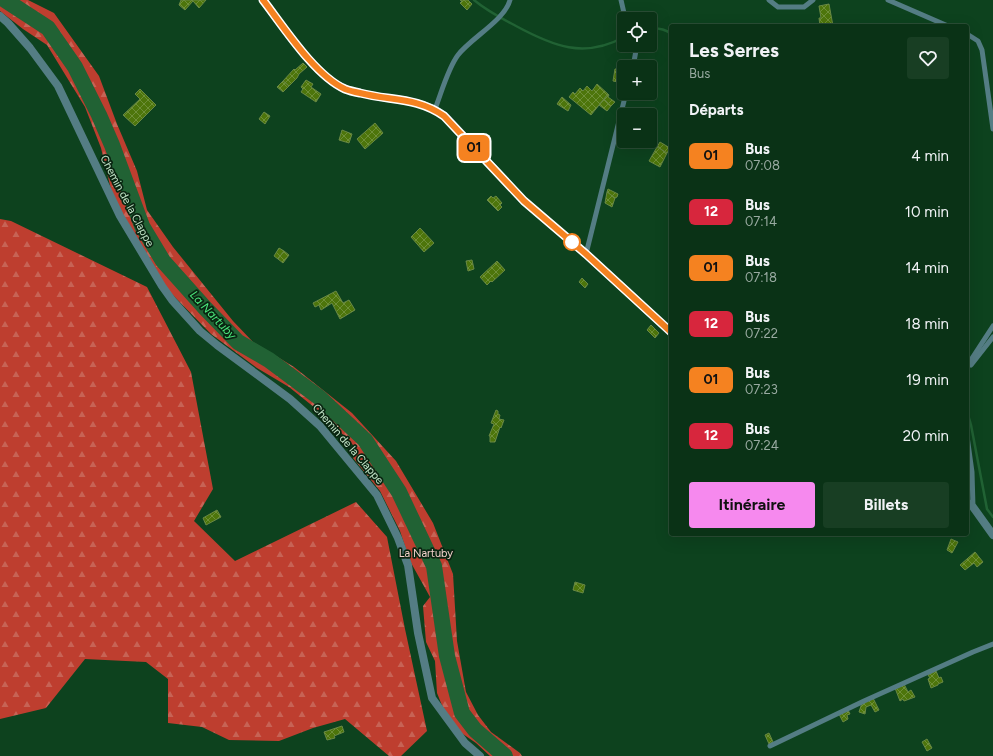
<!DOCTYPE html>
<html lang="fr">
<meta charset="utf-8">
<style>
body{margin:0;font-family:Figtree,sans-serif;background:#183e23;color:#f1f3f6;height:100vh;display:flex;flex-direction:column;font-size:15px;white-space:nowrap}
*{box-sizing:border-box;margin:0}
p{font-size:13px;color:#99aaa1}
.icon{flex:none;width:22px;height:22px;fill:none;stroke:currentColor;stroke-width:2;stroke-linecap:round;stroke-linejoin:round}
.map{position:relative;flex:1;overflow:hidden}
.panel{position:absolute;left:669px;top:24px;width:300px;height:512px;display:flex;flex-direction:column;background:#0a3216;border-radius:4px;box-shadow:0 4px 16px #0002,0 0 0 1px #2a4d35}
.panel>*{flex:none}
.badge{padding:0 8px;border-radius:6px;font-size:14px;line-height:26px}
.tools{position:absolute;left:617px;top:12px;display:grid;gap:8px}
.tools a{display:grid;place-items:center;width:40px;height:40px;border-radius:4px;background:#0a3216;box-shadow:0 4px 16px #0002,0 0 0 1px #2a4d35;font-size:20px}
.map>.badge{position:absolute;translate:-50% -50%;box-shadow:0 0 0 2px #fff}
h2{padding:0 20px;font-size:15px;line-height:36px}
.round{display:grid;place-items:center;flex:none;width:42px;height:42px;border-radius:4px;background:#183e23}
.overview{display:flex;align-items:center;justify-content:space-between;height:68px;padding:0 20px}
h1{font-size:19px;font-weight:700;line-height:30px}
.action{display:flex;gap:8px;margin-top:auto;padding:8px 20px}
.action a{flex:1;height:46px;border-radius:4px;background:#f689ee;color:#111;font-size:16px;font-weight:700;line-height:46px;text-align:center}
.action a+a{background:#183e23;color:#f1f3f6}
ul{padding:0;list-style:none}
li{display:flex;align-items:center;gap:12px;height:56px;padding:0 20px}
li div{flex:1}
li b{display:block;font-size:15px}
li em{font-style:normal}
li .badge{min-width:44px;font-weight:700;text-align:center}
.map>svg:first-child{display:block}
</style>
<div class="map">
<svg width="993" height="756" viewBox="0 0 993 756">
<defs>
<pattern id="forest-firs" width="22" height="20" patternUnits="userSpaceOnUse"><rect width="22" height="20" fill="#be3e2f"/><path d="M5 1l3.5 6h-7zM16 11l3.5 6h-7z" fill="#c76355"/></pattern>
<pattern id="building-cross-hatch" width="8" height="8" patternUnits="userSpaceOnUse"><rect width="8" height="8" fill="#4d750b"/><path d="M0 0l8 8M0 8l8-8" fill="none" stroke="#6d8f38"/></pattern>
</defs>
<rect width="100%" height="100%" fill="#0d421e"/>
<g fill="url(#forest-firs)">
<path d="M0,0H28L54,13L99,76L117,124L137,171L147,210L173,247L233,321L253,342L294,367L352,413L396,461L433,523L453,574L457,641L466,692L478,715L491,732L520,753L522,756H490L476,743L460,732L447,716L441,703L437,693L435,661L426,642L423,606L430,597L410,561L400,531L380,491L353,458L354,446L325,416L289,387L257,368L211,334L162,284L114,202L101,148L85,107L47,45L23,29L0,11Z"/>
<path d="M0,219L11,221L147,287L191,372L213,489L194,521L235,561L356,502L387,537L405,629L427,731L401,756H389L345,719L313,728L279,741L229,740L202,727L168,723V679L146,662L85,659L46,708L0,719Z"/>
</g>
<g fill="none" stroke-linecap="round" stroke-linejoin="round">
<g stroke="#216234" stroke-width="2.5">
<path d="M474,0C487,11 501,18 516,26C553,46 584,59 624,37"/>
<path d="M650,28C657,28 666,29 671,34"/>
<path d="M967,411L971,425L987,509L993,517"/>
</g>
<path stroke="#216234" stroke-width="16" d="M5,0L48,28L75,67L99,115L112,145L142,226L163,261L205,308L238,342L269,360L320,398L365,440L399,492L434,566L447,656L462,713L475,730L505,756"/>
</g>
<g fill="url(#building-cross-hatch)" stroke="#688844">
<path d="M181,0H206L199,8L193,1L185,10L179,5Z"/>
<path d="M460,0H468L472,4L467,10L460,3L462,1Z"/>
<path d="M829,4L833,26H820L819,18H821L819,6Z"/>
<path d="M303,63L307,67L299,74L297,78L289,86L283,81L294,69L295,70Z"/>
<path d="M615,69H619L618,82L613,81Z"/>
<path d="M306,80L313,84L311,87L321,94L316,102L301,92L303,89L301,87Z"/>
<path d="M283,81L289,86L283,92L277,87Z"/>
<path d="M597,84L608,94L591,115L569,97L573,92L575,94L580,88L583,91L587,86L592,91Z"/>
<path d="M140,89L156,105L135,126L123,115L140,99L135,94Z"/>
<path d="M608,94L609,95L608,97L615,102L611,106L604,99Z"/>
<path d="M562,97L571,105L568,111L557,104Z"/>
<path d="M604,99L611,106L607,111L599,105Z"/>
<path d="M264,112L270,116L265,124L259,119Z"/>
<path d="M375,123L383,133L365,149L357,139Z"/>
<path d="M342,130L352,134L349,143L339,140Z"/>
<path d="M660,142L670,148L667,153L657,147Z"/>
<path d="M657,147L667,153L660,167L649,161Z"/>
<path d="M608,189L618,194L617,197L615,198L607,192Z"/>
<path d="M607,192L615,198L612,207L605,203Z"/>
<path d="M491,196L493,198L496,196L502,203L500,205L502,207L498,211L487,200Z"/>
<path d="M420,228L434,243L424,252L411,237Z"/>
<path d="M279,248L284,251L278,259L274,256Z"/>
<path d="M284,251L289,255L283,263L278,259Z"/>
<path d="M472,260L474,269L468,271L466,261Z"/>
<path d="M497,261L505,270L492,282L491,281L487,285L480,277Z"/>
<path d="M582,278L588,284L585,288L579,282Z"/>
<path d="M336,291L343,303L349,300L355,310L340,319L332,303L321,310L319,305L315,307L313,303Z"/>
<path d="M651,325L659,333L655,338L647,330Z"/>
<path d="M496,410L498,411V414L500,415L499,419L504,420L501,428L500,427L495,442H490V436H489L494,424L491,423Z"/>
<path d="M217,510L221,517L206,525L203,518Z"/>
<path d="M951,539L958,542L952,553L947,550Z"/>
<path d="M975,552L983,562L977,567L974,563L965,570L960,565Z"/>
<path d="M575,582L585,585L583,593L573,590Z"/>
<path d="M936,671L939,678L941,677L943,682L938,684V685L931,688L928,679L930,678L928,675Z"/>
<path d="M904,684L908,692L911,690L915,697L904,701L903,699L900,701L895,688Z"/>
<path d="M873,698L879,710L875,712L871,705L866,707L865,714L859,712L862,703Z"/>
<path d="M848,710L850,714L847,715L848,719L843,722L839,714Z"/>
<path d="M342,726L344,732L334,736L335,738L327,740L324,732Z"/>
<path d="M769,733L773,742L769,744L765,735Z"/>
<path d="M927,739L932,748L927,751L922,742Z"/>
</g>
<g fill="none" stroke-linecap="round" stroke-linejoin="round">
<g stroke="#547d84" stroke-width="5">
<path d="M621,0L624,13L629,19"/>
<path d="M769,0L778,7H804L813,0"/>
<path d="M888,0L948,26"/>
<path d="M967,34L978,41L982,50L993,129"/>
<path d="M633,67L637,45"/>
<path d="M435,109C441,94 448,68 458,55C471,38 505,20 510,0"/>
<path d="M586,254L626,93"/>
<path d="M971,365L993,337"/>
<path d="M967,366L993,326"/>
<path d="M967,436L972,472L973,507"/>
<path d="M770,746L864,701L973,652L993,644"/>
</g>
<path stroke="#547d84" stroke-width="8" d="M0,16L8,23L30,48L58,86L120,216L162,286L172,300L200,331L217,345L290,399L320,426L377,495L398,538L408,565L418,633L432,698L465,743L480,756"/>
<g stroke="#547d84" stroke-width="8">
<path d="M263,0C283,26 315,76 345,89C350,91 355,92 360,93C391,101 417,97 445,116L524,201L586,254L671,332"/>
<path d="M967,502L973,507L993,535"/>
</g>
</g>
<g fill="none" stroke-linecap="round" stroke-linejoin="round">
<defs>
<path id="line" d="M263,0C283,26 315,76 345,89C350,91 355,92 360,93C391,101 417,97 444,116L524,201L586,254L671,332"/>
</defs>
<use href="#line" stroke="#fff" stroke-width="9"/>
<use href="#line" stroke="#f58220" stroke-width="6"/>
</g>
<circle fill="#fff" stroke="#f58220" stroke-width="2" cx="572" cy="242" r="8"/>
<g text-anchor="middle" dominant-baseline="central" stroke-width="3.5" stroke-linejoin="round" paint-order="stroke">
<g font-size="11" fill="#c2e3c7" stroke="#092511">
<text transform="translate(127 201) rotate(62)">Chemin de la Clappe</text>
<text transform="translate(348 444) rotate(49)">Chemin de la Clappe</text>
</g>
<g font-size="11" fill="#f3d1cb" stroke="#092511">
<text x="426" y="553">La Nartuby</text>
</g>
<g font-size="12" font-style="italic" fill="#4ae67b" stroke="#092511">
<text transform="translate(213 315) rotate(47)">La Nartuby</text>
</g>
</g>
</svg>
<div class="tools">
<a><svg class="icon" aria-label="locate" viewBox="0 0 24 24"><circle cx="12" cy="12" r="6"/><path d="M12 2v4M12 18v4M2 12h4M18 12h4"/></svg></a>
<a>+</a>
<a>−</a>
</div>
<b class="badge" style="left:474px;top:148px;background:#f58220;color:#111">01</b>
<section class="panel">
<div class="overview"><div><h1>Les Serres</h1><p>Bus</p></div><a class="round"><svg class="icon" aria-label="heart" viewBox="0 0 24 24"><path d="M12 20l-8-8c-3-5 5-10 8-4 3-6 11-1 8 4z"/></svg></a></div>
<h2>Départs</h2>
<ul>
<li><span class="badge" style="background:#f58220;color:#111">01</span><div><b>Bus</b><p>07:08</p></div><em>4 min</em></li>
<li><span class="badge" style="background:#d7263d;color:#fff">12</span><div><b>Bus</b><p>07:14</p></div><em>10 min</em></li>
<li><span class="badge" style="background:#f58220;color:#111">01</span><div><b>Bus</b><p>07:18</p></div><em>14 min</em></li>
<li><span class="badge" style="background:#d7263d;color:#fff">12</span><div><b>Bus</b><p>07:22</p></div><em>18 min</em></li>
<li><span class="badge" style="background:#f58220;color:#111">01</span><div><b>Bus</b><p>07:23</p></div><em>19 min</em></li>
<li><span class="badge" style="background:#d7263d;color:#fff">12</span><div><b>Bus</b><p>07:24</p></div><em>20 min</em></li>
</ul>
<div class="action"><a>Itinéraire</a><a>Billets</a></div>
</section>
</div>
